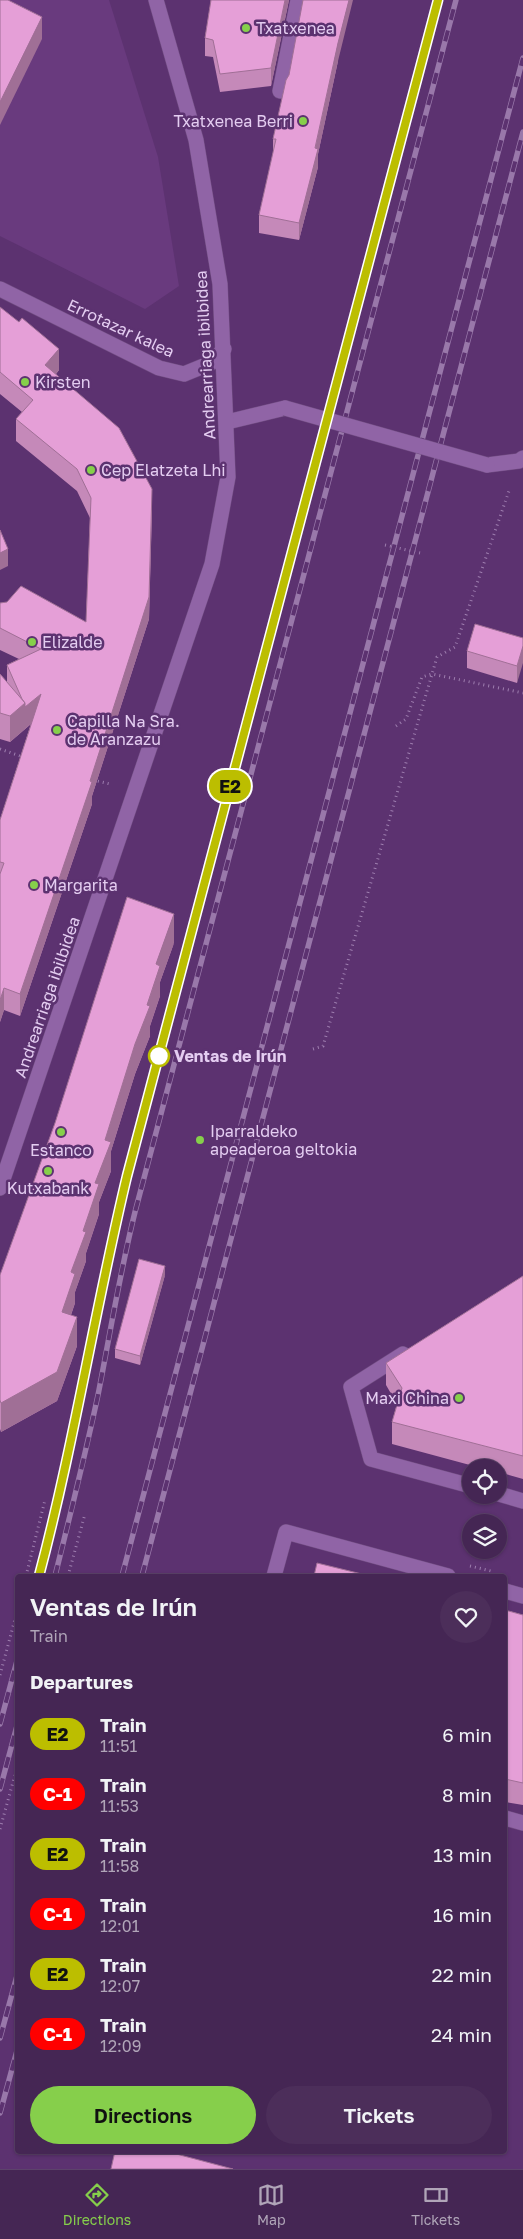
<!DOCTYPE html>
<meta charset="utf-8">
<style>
body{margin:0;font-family:"Golos Text",sans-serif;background:#4c2e5a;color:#f1f3f6;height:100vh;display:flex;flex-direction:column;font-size:19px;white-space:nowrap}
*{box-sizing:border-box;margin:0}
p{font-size:16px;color:#b0a5b8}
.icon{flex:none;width:28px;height:28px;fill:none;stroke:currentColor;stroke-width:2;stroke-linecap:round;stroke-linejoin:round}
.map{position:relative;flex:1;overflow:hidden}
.side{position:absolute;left:15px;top:1574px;width:492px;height:580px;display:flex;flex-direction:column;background:#452654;border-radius:5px;box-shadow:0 1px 4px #0004,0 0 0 1px #5d436b}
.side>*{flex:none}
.badge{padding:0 10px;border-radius:16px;font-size:18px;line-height:32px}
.controls{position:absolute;left:462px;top:1459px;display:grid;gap:10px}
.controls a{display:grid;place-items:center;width:45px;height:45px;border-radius:50%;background:#452654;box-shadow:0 1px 4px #0004,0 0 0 1px #5d436b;font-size:25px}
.map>.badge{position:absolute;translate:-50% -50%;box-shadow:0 0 0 2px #fff}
h2{padding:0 15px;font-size:19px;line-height:45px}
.round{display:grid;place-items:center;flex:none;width:52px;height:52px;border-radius:26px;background:#4c2e5a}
.summary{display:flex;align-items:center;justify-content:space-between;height:85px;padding:0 15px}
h1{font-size:24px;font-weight:600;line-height:38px}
.primary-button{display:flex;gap:10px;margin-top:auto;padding:10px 15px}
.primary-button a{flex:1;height:58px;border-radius:30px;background:#86cf4b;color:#111;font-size:20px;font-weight:600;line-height:58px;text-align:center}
.primary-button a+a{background:#4c2e5a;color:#f1f3f6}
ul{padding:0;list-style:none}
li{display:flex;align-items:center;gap:15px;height:60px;padding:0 15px}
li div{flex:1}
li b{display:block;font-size:19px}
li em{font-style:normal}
li .badge{min-width:55px;font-weight:700;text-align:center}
.menu{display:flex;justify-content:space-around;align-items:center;height:70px;border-top:1px solid #5d436b;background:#452654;font-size:14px;color:#b0a5b8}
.menu a{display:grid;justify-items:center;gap:2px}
.menu .selected{color:#86cf4b}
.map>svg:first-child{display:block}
</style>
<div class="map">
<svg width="523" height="2169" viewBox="0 0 523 2169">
<rect width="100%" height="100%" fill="#5c3270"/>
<path fill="#693a7e" d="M0,0H109L158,157L179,286L145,309L0,236Z"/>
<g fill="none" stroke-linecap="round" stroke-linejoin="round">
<defs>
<g id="lane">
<path d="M403,1354L351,1387L371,1459L471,1486"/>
<path d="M499,1494L523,1501"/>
<path d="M274,1576L286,1532L448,1576"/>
<path d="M505,1591L523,1596"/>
<path d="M505,1818L523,1823"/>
</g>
<g id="street">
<path d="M280,91L298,0"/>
<path d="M0,289L159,368L184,374L211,363L224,349"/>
<path d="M227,422L285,408"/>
<path d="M487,465L519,461L523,458"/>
</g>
<path id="secondary" d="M0,1188L212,564L228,477L220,284L196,140L156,0"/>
</defs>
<use href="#lane" stroke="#714d82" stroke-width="16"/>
<use href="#street" stroke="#714d82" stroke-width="16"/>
<use href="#secondary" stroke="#714d82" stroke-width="16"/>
<g stroke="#9e7eaf" stroke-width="3" stroke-dasharray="1 4" stroke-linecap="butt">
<path d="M385,545L420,553"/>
<path d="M396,726L406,719L422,677L432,674L523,693"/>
<path d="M0,749L23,757"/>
<path d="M93,780L110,784"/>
<path d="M313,1049L323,1046L437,657L455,647L510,488"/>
<path d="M470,1566L491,1571"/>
<path d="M26,1576L45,1500"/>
<path d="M68,1576L85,1514"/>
<path d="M0,1675L18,1608"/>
<path d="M0,1829L18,1764"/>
</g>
<use href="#lane" stroke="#9064a6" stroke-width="15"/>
<use href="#street" stroke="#9064a6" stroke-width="15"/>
<use href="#secondary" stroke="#9064a6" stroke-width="15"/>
<defs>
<g id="rail">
<path d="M39,1576C74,1444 95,1309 127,1176L438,0"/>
<path d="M55,1576C70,1516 85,1456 98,1395C110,1334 120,1272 135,1212L456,0"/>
<path d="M122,1576L523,58"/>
<path d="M142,1576L523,132"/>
<path d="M0,1724L18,1657"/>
<path d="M0,1789L18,1722"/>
<path d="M0,2038L18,1972"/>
<path d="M0,2113L18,2047"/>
</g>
</defs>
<use href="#rail" stroke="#9978aa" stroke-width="5.5"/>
<use href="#rail" stroke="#5c3270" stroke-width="4" stroke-dasharray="11" stroke-linecap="butt"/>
<defs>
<path id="street-bridge" d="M285,408L487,465"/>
</defs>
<use href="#street-bridge" stroke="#714d82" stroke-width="16" stroke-linecap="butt"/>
<use href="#street-bridge" stroke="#9064a6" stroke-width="15"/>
</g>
<g fill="#c589b9">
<path d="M211,0H289L271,86L220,92L213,57L205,56V38Z"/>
<path d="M338,61L318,154V167L299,240L259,233V215L273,154V139L289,75Z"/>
<path d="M0,307L59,370L56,374L152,511L149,619L92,796V804L20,1016L4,1010L0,1022V820L31,724L10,742L0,739V674L7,682V665L19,659L0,650V603L86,622L90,518L77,491L16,441V419L22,412L0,394Z"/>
<path d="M523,638L517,683L467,668V651Z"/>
<path d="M174,943L160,982V996L150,1026V1036L135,1074L111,1151V1171L99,1202V1214L86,1253V1261L75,1292V1303L71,1315L77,1346L57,1401L1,1432L0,1429V1275Z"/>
<path d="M165,1275L140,1365L115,1358V1349Z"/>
<path d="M523,1276V1479L499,1472V1468H481L392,1444V1422L397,1404L386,1385V1363Z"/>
<path d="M505,1610L523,1615V1805L505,1802Z"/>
</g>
<g fill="#a06f96">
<path d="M285,0H289L271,86V68Z"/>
<path d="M349,0H353L338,61L318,154V167L299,240V223L338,43Z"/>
<path d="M42,17V39L0,125V102Z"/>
<path d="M59,349V370L45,387V365Z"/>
<path d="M152,489L149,619L92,796V804L20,1016V994L90,781Z"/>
<path d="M8,549V566L0,570V553Z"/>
<path d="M523,646V663L517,683V666Z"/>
<path d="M41,694V715L25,729V707Z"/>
<path d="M25,703V729L10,742V716Z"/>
<path d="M174,914V943L160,982V996L150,1026V1036L135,1074L111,1151V1171L99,1202V1214L86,1253V1261L75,1292V1303L62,1341V1312L71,1272L83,1231L95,1183L105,1140L147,1005L156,964Z"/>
<path d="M4,988V1010L0,1022V1000Z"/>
<path d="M165,1266V1275L140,1365V1356Z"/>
<path d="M77,1317V1346L57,1401L1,1432V1403Z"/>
</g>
<g fill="#e59fd7" stroke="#a06f96">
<path d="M0,0H8L42,17L0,102Z"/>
<path d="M211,0H285L271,68L220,74L213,40L205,38Z"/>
<path d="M303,0H349L338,43L315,148L318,149L299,223L259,215L276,139H273L286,80L289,75Z"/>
<path d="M0,307L19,322L22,318L59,349L45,365L119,428L152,489L149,597L90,781L92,782L20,994L4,988L0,1000V874L4,863L0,862V820L41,694L25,707V703L22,699L7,665L41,649L0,628V603L7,602L21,586L86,622L91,498L77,469L16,419L33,400L0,372Z"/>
<path d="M0,530L8,549L0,553Z"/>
<path d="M475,624L523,638V646L517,666L467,651Z"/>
<path d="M0,674L25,703L10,716L0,713Z"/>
<path d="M127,897L174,914L156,964L160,966L147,1005L150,1006L135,1044L105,1140L111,1142L95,1183L99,1184L83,1231L86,1232L71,1272L75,1274L62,1312L77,1317L57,1372L1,1403L0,1400V1275L55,1123Z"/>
<path d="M139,1259L165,1266L140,1356L115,1349Z"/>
<path d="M523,1276V1456L392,1422L402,1388L386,1363Z"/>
<path d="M317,1563L370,1576H314Z"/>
<path d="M505,1610L523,1615V1783L505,1779Z"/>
<path d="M115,2151H165L233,2169H111Z"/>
</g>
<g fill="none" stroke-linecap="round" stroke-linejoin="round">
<defs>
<path id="line" d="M39,1576C74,1444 95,1309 127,1176L438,0"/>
</defs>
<use href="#line" stroke="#fff" stroke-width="11"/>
<use href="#line" stroke="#bcbe00" stroke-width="8"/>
</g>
<g fill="#86cf4b" stroke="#5c3270" stroke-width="2">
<circle cx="246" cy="28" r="5"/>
<circle cx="303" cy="121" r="5"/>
<circle cx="25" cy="382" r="5"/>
<circle cx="91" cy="470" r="5"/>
<circle cx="32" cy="642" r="5"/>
<circle cx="57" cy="730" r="5"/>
<circle cx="34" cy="885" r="5"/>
<circle cx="61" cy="1132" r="5"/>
<circle cx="200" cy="1140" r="5"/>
<circle cx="48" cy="1171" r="5"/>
<circle cx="459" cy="1398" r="5"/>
</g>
<circle fill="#fff" stroke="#bcbe00" stroke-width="2.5" cx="159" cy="1056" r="10"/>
<g text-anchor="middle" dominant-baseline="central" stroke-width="5" stroke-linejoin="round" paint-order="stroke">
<g font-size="16" fill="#e4cdf1" stroke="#5c3270" text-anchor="start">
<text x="256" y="28">Txatxenea</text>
<text x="293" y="121" text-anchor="end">Txatxenea Berri</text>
<text x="35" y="382">Kirsten</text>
<text x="101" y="470">Cep Elatzeta Lhi</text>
<text x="42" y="642">Elizalde</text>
<text x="67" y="721">Capilla Nª Sra.<tspan x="67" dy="18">de Aranzazu</tspan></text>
<text x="44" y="885">Margarita</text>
<text x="210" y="1131">Iparraldeko<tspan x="210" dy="18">apeaderoa geltokia</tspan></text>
<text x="61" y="1150" text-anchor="middle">Estanco</text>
<text x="48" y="1188" text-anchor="middle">Kutxabank</text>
<text x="449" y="1398" text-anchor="end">Maxi China</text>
</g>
<g font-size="16" fill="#e4cdf1" stroke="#5c3270">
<text transform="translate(121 328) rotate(25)">Errotazar kalea</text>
<text transform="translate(205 355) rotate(-93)">Andrearriaga ibilbidea</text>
<text transform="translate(47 997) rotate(-71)">Andrearriaga ibilbidea</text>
</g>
<g font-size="16" font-weight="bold" fill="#e4cdf1" stroke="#5c3270" text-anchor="start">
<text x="174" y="1056">Ventas de Irún</text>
</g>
</g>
</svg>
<div class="controls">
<a><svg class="icon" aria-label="locate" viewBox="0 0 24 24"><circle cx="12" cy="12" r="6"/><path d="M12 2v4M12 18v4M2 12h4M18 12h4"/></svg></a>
<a><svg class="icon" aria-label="layers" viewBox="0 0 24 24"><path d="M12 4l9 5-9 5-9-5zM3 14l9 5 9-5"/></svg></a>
</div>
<b class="badge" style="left:230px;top:786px;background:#bcbe00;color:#111">E2</b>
<section class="side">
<div class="summary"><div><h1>Ventas de Irún</h1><p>Train</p></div><a class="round"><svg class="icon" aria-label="heart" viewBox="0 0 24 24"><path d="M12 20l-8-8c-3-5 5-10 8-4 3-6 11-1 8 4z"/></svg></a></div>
<h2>Departures</h2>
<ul>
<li><span class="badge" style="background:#bcbe00;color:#111">E2</span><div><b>Train</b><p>11:51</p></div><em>6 min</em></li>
<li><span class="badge" style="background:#f00;color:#fff">C-1</span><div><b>Train</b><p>11:53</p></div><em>8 min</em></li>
<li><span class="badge" style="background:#bcbe00;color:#111">E2</span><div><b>Train</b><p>11:58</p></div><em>13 min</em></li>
<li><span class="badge" style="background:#f00;color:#fff">C-1</span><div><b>Train</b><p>12:01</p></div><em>16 min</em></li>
<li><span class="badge" style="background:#bcbe00;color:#111">E2</span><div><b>Train</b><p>12:07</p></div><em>22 min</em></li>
<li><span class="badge" style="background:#f00;color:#fff">C-1</span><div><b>Train</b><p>12:09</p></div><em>24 min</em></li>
</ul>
<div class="primary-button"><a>Directions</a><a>Tickets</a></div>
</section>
</div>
<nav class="menu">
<a class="selected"><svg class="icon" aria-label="directions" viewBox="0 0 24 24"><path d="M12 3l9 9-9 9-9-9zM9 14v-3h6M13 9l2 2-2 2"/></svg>Directions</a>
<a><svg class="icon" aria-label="map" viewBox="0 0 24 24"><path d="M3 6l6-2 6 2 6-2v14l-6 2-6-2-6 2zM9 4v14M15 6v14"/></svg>Map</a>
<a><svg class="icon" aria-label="tickets" viewBox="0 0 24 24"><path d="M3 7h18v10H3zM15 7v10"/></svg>Tickets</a>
</nav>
